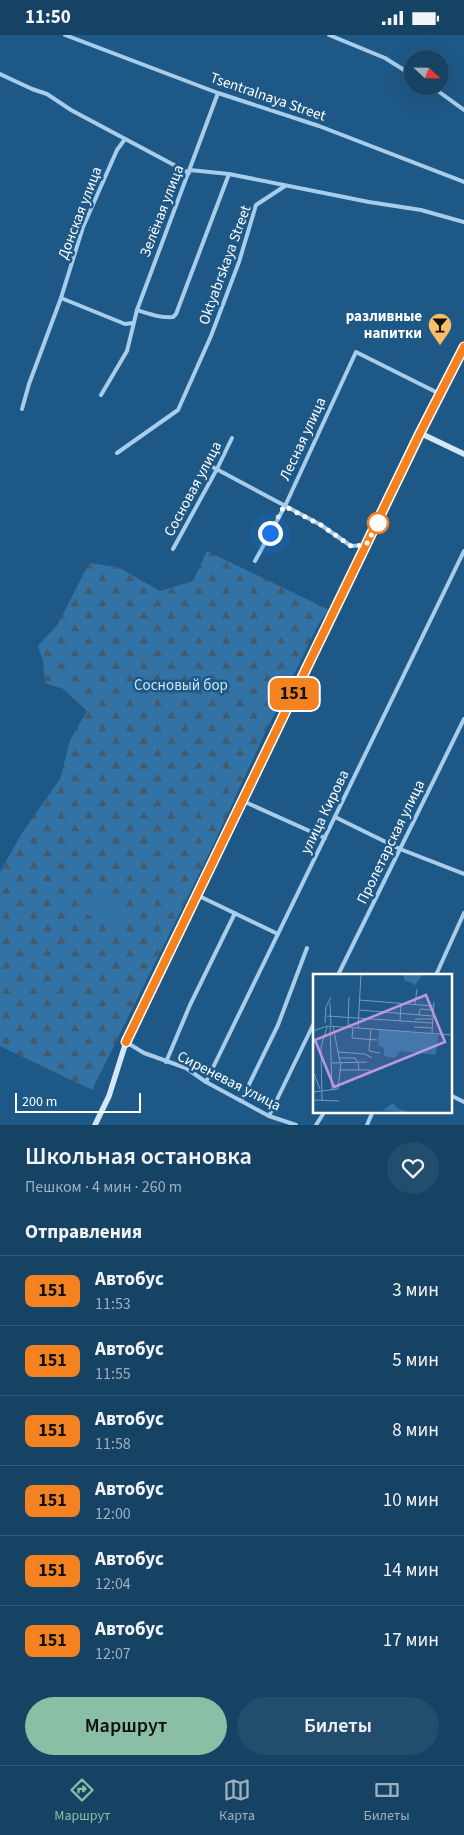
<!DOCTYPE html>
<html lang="ru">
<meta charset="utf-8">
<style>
body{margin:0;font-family:"Source Sans 3",sans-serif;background:#234d6d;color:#f1f3f6;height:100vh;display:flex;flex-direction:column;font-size:19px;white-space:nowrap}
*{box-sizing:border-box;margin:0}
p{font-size:16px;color:#9eb0bf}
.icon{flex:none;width:28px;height:28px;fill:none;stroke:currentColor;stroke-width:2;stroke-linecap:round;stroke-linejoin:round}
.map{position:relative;height:1090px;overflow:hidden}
.sheet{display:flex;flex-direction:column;background:#164264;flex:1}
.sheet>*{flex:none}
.badge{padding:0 10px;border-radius:8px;font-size:18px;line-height:32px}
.needle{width:32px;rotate:112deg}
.fabs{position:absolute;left:404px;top:15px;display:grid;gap:10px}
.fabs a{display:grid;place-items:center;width:45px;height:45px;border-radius:50%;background:#164264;box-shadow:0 5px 20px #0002,0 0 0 1px #355b78;font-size:25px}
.scale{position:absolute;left:15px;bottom:12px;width:126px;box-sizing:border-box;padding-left:5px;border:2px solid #fff;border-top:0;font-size:14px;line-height:18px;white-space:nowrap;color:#fff;-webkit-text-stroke:4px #1e5886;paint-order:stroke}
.you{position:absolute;width:25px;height:25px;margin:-12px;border:4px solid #fff;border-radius:50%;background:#1a73e8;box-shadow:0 0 0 8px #1a73e833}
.map>.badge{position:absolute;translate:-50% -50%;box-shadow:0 0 0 2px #fff}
h2{padding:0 25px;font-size:19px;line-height:45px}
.round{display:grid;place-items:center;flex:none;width:52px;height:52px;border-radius:26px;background:#234d6d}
.headline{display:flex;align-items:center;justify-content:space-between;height:85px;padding:0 25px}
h1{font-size:24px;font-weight:600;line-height:38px}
.button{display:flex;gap:10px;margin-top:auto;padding:10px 25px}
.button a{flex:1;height:58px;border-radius:30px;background:#8abfa5;color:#111;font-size:20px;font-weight:600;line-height:58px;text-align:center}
.button a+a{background:#234d6d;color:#f1f3f6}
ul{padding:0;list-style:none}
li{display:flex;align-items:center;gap:15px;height:70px;padding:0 25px;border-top:1px solid #355b78}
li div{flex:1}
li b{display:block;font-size:19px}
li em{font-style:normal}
li .badge{min-width:55px;font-weight:700;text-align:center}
.status{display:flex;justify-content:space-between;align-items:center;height:35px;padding:0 25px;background:#164264;direction:ltr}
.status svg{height:14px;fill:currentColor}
.tabs{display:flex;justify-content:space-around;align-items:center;height:70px;border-top:1px solid #355b78;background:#164264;font-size:14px;color:#9eb0bf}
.tabs a{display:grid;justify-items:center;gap:2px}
.tabs .selected{color:#8abfa5}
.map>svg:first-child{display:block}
</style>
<div class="status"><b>11:50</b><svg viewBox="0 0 49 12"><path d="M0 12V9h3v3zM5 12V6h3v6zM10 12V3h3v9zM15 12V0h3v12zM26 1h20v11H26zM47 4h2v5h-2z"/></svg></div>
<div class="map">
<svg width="464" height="1090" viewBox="0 0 464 1090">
<defs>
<pattern id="forest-firs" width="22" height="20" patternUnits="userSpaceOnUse" patternTransform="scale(1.25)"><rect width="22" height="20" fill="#3272a4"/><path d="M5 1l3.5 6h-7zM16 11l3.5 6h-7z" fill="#425b6f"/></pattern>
</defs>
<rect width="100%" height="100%" fill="#1e5886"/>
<path fill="url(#forest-firs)" d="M207,516L329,575L319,588L264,700L209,819L92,1055L0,1011V837L22,798L60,744L70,705L87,676L63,654L45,648L43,626L38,611L58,589L89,528L118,532L160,556L193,546Z"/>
<path fill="#3272a4" d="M95,860L125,877L116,895L85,878Z"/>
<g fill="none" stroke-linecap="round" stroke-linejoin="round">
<g stroke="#a7cdea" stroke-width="4">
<path d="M65,0L218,58L319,91L464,147"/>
<path d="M329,0L385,23L412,40"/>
<path d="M0,39L32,54L47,59L71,75L189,138"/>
<path d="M431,51L464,75"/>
<path d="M190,135L229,139L369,167L421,175L464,187"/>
<path d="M61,263L83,192L117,115L125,104"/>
<path d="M137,275C149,279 160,283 173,282L176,279L229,139"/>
<path d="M101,360L127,316L137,275L218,58"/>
<path d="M22,374L29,349L61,263L125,289L133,288"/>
<path d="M117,418L178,375L211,301L239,227L256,170L285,151"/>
<path d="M207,429L321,490L351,511L366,510"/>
<path d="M173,514L217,434L232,403"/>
<path d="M255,526L285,471L356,317L440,359"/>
<path d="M243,766L325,803"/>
<path d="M335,782L400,814L464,839"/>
<path d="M197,860L278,899"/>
<path d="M338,940L464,684"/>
<path d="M436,940L464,878"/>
<path d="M126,1007L144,1018L186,1033L206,1047L269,1081L296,1090"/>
<path d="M166,1027L190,970L235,878"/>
<path d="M206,1047L464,516"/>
<path d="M450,1060L464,1067"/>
<path d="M241,1066L278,990L307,913"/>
<path d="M269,1081L314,988"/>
<path d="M316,1090L325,1076"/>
<path d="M367,1090L373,1076"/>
</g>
<g stroke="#d3e7f8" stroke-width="5.5">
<path d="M420,398L464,419"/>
<path d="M95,1090L109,1061L126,1007L154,947L243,766L420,398L464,312"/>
</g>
</g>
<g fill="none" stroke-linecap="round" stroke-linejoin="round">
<defs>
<path id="line" d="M126,1007L420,398L464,312"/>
</defs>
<use href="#line" stroke="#fff" stroke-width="11"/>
<use href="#line" stroke="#f58220" stroke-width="8"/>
<path stroke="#fff" stroke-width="5" stroke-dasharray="0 9" d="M270,498L284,471L321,490L351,511L366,510L381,482L378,488"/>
</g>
<defs>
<symbol id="bar-pin" viewBox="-11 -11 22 30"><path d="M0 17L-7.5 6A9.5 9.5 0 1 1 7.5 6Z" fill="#f9be66" stroke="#1e5886"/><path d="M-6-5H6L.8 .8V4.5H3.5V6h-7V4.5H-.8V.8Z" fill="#111"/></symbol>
</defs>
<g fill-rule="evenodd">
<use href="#bar-pin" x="426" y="276" width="28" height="38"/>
</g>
<circle fill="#fff" stroke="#f58220" stroke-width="2.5" cx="378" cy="488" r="10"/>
<g text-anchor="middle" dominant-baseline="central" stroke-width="5" stroke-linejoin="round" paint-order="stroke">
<g font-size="15" fill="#fff" stroke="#1e5886">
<text transform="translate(268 62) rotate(19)">Tsentralnaya Street</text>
<text transform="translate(162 176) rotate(-69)">Зелёная улица</text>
<text transform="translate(80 178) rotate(-69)">Донская улица</text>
<text transform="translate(225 230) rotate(-70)">Oktyabrskaya Street</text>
<text transform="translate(303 404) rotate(-65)">Лесная улица</text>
<text transform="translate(193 454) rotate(-62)">Сосновая улица</text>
<text transform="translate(325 777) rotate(-64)">улица Кирова</text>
<text transform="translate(391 807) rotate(-64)">Пролетарская улица</text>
<text transform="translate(229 1046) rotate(27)">Сиреневая улица</text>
</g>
<g font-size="15" font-weight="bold" fill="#fff" stroke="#1e5886" text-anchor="end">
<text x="422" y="281">разливные<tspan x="422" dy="17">напитки</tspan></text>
</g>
<g font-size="15" fill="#cce5f8" stroke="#1e5886">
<text x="181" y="650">Сосновый бор</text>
</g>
</g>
<g transform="translate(313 939)">
<rect width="139" height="139" fill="#1e5886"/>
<path d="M90,0H110L100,14L101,10L91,6ZM66,56L125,61L123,81L87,77L82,84L71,82V74L65,71ZM80,129L84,134L98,139L70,136Z" fill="#3272a4"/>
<path fill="none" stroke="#789bb6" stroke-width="1" d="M46,26L120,32M17,29L18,51M102,31L104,15M46,36L120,42M106,41L107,35L120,36M14,42L119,49M102,45H120M87,47L88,30M12,49L13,33L18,23M35,51L36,23M17,52L19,116M20,52L27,88M101,53L119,54M40,54L39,64L64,66M45,54L139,61M58,55L56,77L67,79M0,57L14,52L45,54L48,0M119,59L121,28M25,78L52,80L59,84M26,84H42L44,88M45,88L46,96H58M18,89L54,88M27,96H46M0,97L7,115M0,118L25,115L28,88M0,126L26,127M9,127L8,73L14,53"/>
<path fill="#bd96df" fill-opacity="0.15" stroke="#bd96df" stroke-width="2.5" d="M113,21L132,68L21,113L2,66Z"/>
<rect width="139" height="139" fill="none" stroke="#fff" stroke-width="2.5"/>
</g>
</svg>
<div class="fabs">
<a><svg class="needle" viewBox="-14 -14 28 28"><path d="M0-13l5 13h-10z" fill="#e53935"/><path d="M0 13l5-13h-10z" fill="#9eb0bf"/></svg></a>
</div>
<div class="scale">200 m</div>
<div class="you" style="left:270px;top:498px"></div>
<b class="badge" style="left:294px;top:659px;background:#f58220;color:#111">151</b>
</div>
<section class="sheet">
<div class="headline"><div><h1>Школьная остановка</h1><p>Пешком · 4 мин · 260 m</p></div><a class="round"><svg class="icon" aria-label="heart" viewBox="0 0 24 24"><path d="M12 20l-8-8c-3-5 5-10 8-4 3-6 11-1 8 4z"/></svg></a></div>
<h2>Отправления</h2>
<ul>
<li><span class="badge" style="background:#f58220;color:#111">151</span><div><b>Автобус</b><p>11:53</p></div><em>3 мин</em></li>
<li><span class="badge" style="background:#f58220;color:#111">151</span><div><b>Автобус</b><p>11:55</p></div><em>5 мин</em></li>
<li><span class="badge" style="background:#f58220;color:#111">151</span><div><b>Автобус</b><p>11:58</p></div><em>8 мин</em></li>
<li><span class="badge" style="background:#f58220;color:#111">151</span><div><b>Автобус</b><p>12:00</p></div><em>10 мин</em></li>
<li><span class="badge" style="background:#f58220;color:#111">151</span><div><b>Автобус</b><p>12:04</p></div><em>14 мин</em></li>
<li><span class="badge" style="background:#f58220;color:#111">151</span><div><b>Автобус</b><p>12:07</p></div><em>17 мин</em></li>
</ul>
<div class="button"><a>Маршрут</a><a>Билеты</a></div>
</section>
<nav class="tabs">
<a class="selected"><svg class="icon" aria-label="directions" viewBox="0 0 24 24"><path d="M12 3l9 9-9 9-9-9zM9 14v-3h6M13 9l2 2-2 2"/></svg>Маршрут</a>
<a><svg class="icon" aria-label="map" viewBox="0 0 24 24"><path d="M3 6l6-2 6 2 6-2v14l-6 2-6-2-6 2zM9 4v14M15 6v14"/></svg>Карта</a>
<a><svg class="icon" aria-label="tickets" viewBox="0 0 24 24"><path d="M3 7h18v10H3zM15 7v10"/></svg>Билеты</a>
</nav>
